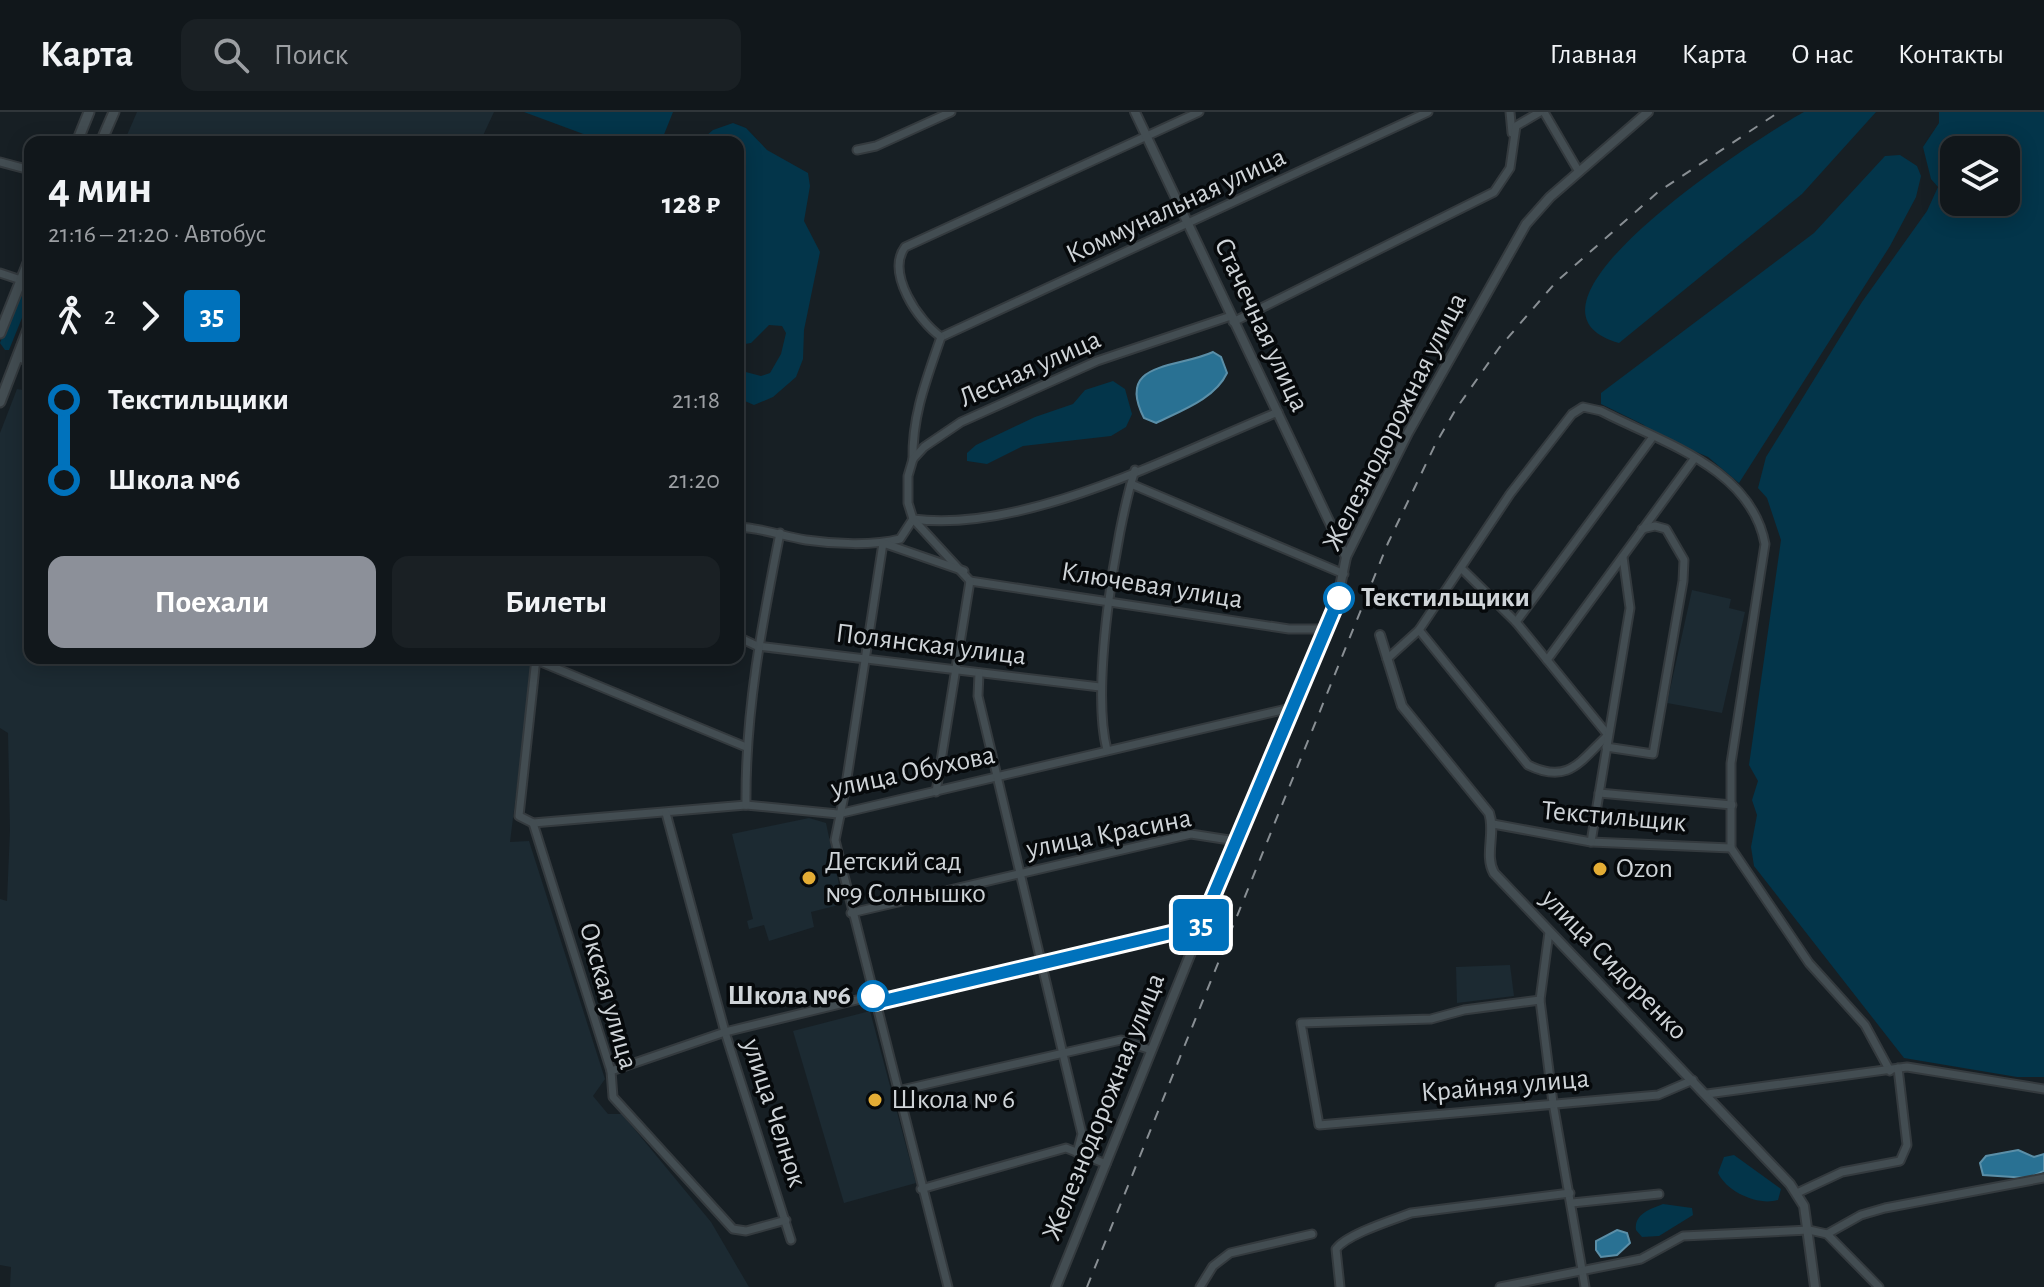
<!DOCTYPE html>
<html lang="ru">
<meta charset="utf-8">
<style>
body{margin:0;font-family:"Alegreya Sans",sans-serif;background:#1a2024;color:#f1f3f6;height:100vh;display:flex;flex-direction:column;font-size:30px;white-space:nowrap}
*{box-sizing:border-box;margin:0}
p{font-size:26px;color:#9c9fa3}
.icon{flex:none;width:44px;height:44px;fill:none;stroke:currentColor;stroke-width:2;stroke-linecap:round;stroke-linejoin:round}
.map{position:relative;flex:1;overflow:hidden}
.drawer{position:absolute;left:24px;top:24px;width:720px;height:528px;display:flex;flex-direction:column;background:#11171b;border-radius:16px;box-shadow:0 4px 20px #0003,0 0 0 2px #30363a}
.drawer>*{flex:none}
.badge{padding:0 16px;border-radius:6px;font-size:28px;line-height:52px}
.controls{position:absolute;left:1940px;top:24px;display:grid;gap:16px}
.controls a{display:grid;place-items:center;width:80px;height:80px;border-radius:16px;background:#11171b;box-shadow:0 4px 20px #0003,0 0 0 2px #30363a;font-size:40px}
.map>.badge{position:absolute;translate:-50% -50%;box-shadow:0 0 0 4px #fff}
.legs{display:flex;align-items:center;gap:12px;height:88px;padding:0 24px;font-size:26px}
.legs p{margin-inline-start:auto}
.headline{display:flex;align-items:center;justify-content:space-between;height:136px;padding:0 24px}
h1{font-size:44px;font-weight:700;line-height:60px}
.action{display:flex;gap:16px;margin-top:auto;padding:16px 24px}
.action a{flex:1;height:92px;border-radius:16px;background:#8c9099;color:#fff;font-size:32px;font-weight:700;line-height:92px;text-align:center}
.action a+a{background:#1a2024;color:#f1f3f6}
ul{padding:0 24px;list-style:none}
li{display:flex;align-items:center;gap:28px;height:80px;font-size:30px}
li i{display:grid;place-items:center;width:12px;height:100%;margin:0 10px;background:currentColor}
li i::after{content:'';width:20px;height:20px;margin:-10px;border:6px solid;border-radius:50%;background:#11171b}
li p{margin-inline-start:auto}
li:first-child i{background:linear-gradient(#0000 50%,currentColor 0)}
li:last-child i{background:linear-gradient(currentColor 50%,#0000 0)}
header{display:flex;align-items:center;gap:48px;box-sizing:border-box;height:112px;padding:0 40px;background:#11171b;border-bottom:2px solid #30363a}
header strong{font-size:38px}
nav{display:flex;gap:44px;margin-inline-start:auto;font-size:28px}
.search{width:560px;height:72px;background:#1a2024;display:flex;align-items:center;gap:20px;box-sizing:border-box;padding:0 28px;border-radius:16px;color:#9c9fa3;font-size:30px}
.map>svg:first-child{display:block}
</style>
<header>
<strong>Карта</strong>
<div class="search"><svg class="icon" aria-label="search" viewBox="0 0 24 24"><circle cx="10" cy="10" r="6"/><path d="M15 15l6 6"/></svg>Поиск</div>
<nav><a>Главная</a><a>Карта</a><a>О нас</a><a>Контакты</a></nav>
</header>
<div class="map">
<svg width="2044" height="1175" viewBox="0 0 2044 1175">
<rect width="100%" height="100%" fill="#171f24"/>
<g fill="#1c2a32">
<path d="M137,0H494L480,30H124Z"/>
<path d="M17,277L30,279V546H533L510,730L529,729L605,967L593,984L608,1002H622L711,1110L749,1175H10L11,1155L0,1153V787L7,789L10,718L8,621L0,616V321Z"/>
<path d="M1692,478L1731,487L1729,496L1745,500L1722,601L1667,591Z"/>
<path d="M809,706L826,711L843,792L811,800L814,815L769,829L764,813L749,817L747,809L753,807L732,722Z"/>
<path d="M1510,853L1514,884L1457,891L1456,855Z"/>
<path d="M870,899L916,1071L844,1091L793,919Z"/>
</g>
<g fill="#03354a" fill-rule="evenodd">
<path d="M524,0H673L661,30H605Z"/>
<path d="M1804,0H1876L1802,82L1619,231C1490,195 1768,19 1804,0Z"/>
<path d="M1939,0H2044V965H2017L1904,946L1754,754L1751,735L1757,703L1752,688L1758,669L1749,653L1781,428L1767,386L1758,376L1766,345L1862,190L1927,99L1938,75L1931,67L1923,35L1939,11ZM1954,38H2006V90H1954Z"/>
<path d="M733,11L746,16L767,38L808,61L810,74L804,109L820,140L804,218L803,247L796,265L773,285L754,293L738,286V258L761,264L770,261L781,242L786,221L782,214L769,213L751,231L738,233V30H699L713,18Z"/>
<path d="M1900,43L1917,54L1921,64L1916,85L1890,134L1739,371L1708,345L1648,319L1644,313L1601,292V281L1814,121L1885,44Z"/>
<path d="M30,159V186L9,238H5L0,231Z"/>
<path d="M1113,269L1125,277L1132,302L1126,315L1111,324L1023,334L987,352L967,349V341L976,333L1035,305L1073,292L1085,278Z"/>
<path d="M1734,1043L1781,1077L1778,1088C1758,1094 1727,1080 1718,1061L1724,1045Z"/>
<path d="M1663,1092L1692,1096L1693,1103L1659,1124L1642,1125L1636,1118C1634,1102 1650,1097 1663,1092Z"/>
</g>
<g fill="#297193" stroke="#5b8fa8" stroke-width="2">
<path d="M1213,240L1221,245L1227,261C1215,287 1180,299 1156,311L1144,306C1115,249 1176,257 1213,240Z"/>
<path d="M2018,1038L2034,1045L2044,1042V1059L2028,1066L1983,1063L1980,1051L1986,1044Z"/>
<path d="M1617,1118L1627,1121L1630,1131L1617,1143L1601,1145L1596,1138V1129Z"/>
</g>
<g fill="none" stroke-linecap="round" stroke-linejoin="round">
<defs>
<g id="minor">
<path d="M1510,0L1512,21"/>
<path d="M1544,0L1579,60"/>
<path d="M857,38L876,34L951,0"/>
<path d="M0,50L30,58"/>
<path d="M0,161L21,168"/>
<path d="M1233,210L1494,80L1510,56L1516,14L1540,0"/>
<path d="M941,225L1428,0"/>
<path d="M941,225C918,209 886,161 905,135L1199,0"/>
<path d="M17,245L30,250"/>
<path d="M913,347C912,303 927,266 941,225"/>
<path d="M1131,372L1344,462"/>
<path d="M738,415C762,416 782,424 806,428C833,432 873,434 900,427L913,407C1024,422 1175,342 1278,300"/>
<path d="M970,469L913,407L908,391V364L913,347L924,335L961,310L1097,249L1231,204"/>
<path d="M970,469L1289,517H1328"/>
<path d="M1516,510L1652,326"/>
<path d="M1419,518L1528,653C1569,673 1580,649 1608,623L1516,510L1461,456"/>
<path d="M738,525L757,534L1100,575"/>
<path d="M536,546L519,704L533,711L746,693L838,702L1295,595"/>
<path d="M1387,547L1419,518L1510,382L1572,302L1583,295L1601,299C1663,331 1751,356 1765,432L1731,651V736L1809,851L1865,913L1890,959"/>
<path d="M536,548L746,635"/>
<path d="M1547,548L1694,347"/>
<path d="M979,561L978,584L1082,1022L1077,1041"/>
<path d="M1606,635L1653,642L1683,469L1684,448L1666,417L1655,414L1642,417"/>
<path d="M1107,638C1091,576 1115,421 1135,358"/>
<path d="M936,680L970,469"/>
<path d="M1599,681L1732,693"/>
<path d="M746,693C745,600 762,512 780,421"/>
<path d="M666,701L725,920L791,1128"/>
<path d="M533,711L611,959L613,985L733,1117L746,1119L786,1108"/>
<path d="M1493,712L1591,730L1731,736"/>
<path d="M1591,730L1630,496L1623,445"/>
<path d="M851,801L1191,722L1236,729"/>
<path d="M1549,820L1540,888L1553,991L1585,1175"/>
<path d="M1540,888L1464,898L1431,907L1301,911L1319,1013L1658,983L1693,968"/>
<path d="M875,891L1175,820L1195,827"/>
<path d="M611,959L725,920L873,884"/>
<path d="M897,979L1121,928L1151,938"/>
<path d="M1707,982L1907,955L2044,977"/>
<path d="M921,1077L1066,1036L1106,1052"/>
<path d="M1797,1081L1842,1060L1900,1049L1907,1033L1898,956"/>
<path d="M1572,1091L1659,1082"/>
<path d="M1827,1122L1861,1103L1885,1096L2044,1066"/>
<path d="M948,1175L835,728L845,679L883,431L964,459"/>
<path d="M1200,1175L1213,1154L1230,1141L1312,1122"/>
<path d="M1340,1175L1336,1137C1347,1122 1393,1108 1411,1101L1570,1081"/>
<path d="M1500,1175L1641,1147L1683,1124L1809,1118L1827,1122L1879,1175"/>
</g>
<g id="tertiary">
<path d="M1135,0L1346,445"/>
<path d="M1380,523L1402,594L1489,701C1496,720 1484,743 1494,761L1790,1072L1804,1094L1815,1175"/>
<path d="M1056,1175L1236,729L1336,495L1346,445L1408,321L1526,112L1550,85L1648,0"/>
</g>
<g id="secondary">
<path d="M77,30L89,0"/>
<path d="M101,30L114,0"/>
<path d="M0,221L30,146"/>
<path d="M0,290L30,212"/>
</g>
</defs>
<use href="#minor" stroke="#343a3e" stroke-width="11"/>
<use href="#tertiary" stroke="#343a3e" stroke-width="12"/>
<use href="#secondary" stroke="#343a3e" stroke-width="13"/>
<use href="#minor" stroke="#434d52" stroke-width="7"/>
<use href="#tertiary" stroke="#434d52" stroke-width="8"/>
<use href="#secondary" stroke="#434d52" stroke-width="9"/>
<path stroke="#898f94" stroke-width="2" stroke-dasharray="10 10" stroke-linecap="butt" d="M1087,1175L1388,431L1436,331L1456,297L1499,236L1556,170L1658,80L1779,0"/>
</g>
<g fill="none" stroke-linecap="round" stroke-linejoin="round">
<defs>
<path id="line-1" d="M873,884L875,891L1175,820L1195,827L1339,486"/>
</defs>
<use href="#line-1" stroke="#fff" stroke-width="18"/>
<use href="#line-1" stroke="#0072bc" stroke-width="12"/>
</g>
<g fill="#fff" stroke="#0072bc" stroke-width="4">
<circle cx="1339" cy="486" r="14"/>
<circle cx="873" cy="884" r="14"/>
</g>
<g fill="#e4ad35" stroke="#06090b" stroke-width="3">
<circle cx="1600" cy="757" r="8"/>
<circle cx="809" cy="766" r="8"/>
<circle cx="875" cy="988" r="8"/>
</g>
<g text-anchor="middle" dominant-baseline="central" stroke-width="7" stroke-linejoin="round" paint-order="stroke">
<g font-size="28" fill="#cfd4d8" stroke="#06090b">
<text transform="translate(1176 94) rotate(-25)">Коммунальная улица</text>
<text transform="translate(1261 213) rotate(65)">Стачечная улица</text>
<text transform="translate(1030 257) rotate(-24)">Лесная улица</text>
<text transform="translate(1395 310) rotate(-63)">Железнодорожная улица</text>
<text transform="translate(1152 474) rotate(9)">Ключевая улица</text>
<text transform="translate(931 533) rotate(7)">Полянская улица</text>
<text transform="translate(913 660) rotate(-12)">улица Обухова</text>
<text transform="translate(1614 705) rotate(5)">Текстильщик</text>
<text transform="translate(1109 722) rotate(-11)">улица Красина</text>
<text transform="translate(1614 853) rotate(46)">улица Сидоренко</text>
<text transform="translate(608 884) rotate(74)">Окская улица</text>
<text transform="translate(1505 974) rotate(-5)">Крайняя улица</text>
<text transform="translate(1104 995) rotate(-68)">Железнодорожная улица</text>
<text transform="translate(774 1001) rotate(72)">улица Челнок</text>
</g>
<g font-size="28" font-weight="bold" fill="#cfd4d8" stroke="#06090b" text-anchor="start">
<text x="1361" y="486">Текстильщики</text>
<text x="851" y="884" text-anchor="end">Школа №6</text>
</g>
<g font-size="28" fill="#cfd4d8" stroke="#06090b" text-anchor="start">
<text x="825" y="750">Детский сад<tspan x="825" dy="32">№9 Солнышко</tspan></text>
<text x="1616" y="757">Ozon</text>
<text x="891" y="988">Школа № 6</text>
</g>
</g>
</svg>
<div class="controls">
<a><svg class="icon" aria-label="layers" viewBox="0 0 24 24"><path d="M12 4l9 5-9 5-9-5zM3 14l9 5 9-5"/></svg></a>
</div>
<b class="badge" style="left:1201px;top:813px;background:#0072bc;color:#fff">35</b>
<section class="drawer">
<div class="headline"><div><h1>4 мин</h1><p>21:16 – 21:20 · Автобус</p></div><b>128 ₽</b></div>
<div class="legs"><svg class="icon" aria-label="walk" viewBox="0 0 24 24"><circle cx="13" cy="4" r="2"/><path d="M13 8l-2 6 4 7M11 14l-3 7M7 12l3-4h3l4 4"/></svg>2<svg class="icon" aria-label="forward" viewBox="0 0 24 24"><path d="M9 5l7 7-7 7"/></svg><b class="badge" style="background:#0072bc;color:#fff">35</b></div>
<ul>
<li><i style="color:#0072bc"></i><b>Текстильщики</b><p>21:18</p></li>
<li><i style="color:#0072bc"></i><b>Школа №6</b><p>21:20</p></li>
</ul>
<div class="action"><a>Поехали</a><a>Билеты</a></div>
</section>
</div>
